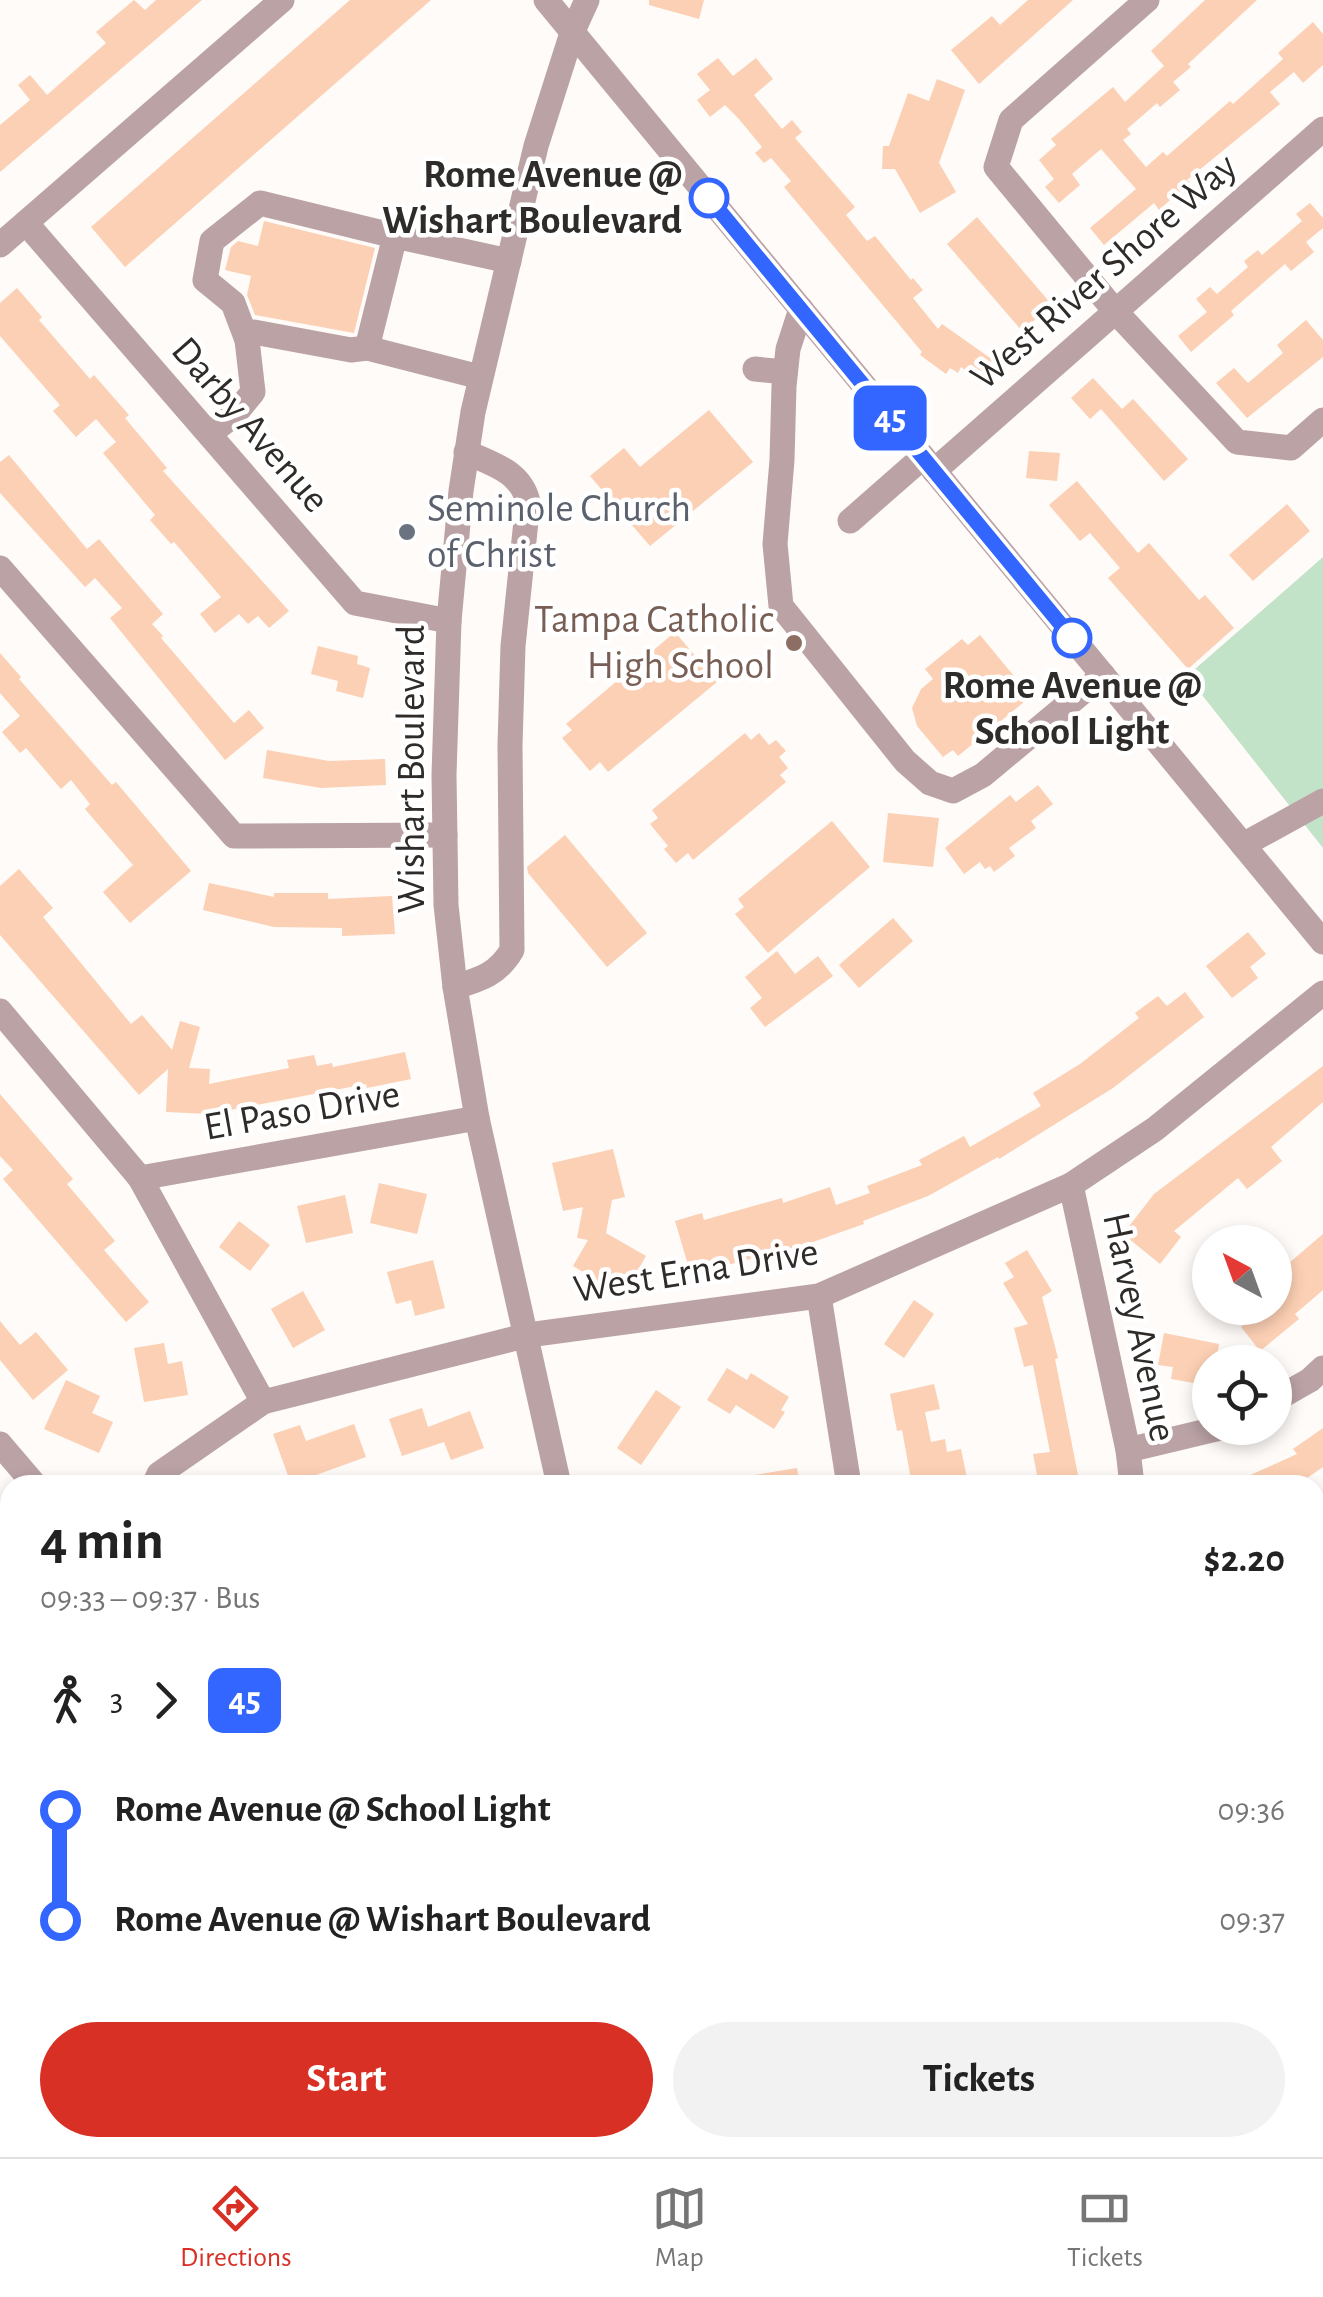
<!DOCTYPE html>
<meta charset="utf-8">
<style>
body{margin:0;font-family:"Alegreya Sans",sans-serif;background:#f2f2f2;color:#222;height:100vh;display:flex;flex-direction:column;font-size:38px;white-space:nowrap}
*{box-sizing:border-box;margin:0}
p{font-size:32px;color:#767676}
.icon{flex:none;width:55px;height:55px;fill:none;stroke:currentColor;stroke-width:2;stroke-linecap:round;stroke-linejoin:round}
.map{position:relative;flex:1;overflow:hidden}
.details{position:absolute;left:0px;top:1475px;width:1325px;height:682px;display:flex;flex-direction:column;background:#fff;border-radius:30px 30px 0 0;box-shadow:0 5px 15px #0003}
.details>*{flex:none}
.badge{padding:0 20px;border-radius:15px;font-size:35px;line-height:65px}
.needle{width:65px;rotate:319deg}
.buttons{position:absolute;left:1192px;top:1225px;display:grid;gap:20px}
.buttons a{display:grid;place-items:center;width:100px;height:100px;border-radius:50%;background:#fff;box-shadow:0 5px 15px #0003;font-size:50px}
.map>.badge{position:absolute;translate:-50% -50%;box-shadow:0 0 0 5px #fff}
.legs{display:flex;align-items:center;gap:15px;height:110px;padding:0 40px;font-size:32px}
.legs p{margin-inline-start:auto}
.head{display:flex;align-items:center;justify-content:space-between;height:170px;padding:0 40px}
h1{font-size:55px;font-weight:700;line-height:75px}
.action{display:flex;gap:20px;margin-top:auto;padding:20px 40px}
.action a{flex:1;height:115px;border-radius:60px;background:#d93025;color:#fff;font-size:40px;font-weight:700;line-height:115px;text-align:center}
.action a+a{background:#f2f2f2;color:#222}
ul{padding:0 40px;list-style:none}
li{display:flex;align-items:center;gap:35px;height:110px;font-size:38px}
li i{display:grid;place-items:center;width:15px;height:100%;margin:0 12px;background:currentColor}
li i::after{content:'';width:25px;height:25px;margin:-12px;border:8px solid;border-radius:50%;background:#fff}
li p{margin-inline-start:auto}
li:first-child i{background:linear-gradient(#0000 50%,currentColor 0)}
li:last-child i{background:linear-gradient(currentColor 50%,#0000 0)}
.menu{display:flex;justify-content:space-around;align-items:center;height:140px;border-top:2px solid #e0e0e0;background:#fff;font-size:28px;color:#767676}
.menu a{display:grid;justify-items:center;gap:5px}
.menu .on{color:#d93025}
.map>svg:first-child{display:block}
</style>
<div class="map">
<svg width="1323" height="2157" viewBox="0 0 1323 2157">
<rect width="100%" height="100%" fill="#fefbf8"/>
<path fill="#c2e3c8" d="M1323,557V848L1187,676Z"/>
<g fill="#fcd0b4">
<path d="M134,0L145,10L156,0H202L0,172V125L30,100L18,85L30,75L47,95L106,43L96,32Z"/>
<path d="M350,0H431L125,267L91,227Z"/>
<path d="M649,0H704L699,19L649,5Z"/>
<path d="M1028,0H1073L979,84L951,50L992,16L1000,25Z"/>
<path d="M1205,0H1257L1188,64L1191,67L1173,82L1180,90L1160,107L1157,103L1127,129L1131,134L1123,140L1146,167L1163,152L1167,156L1230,101L1233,104L1283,59L1278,53L1313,22L1323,34V65L1303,83L1294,72L1270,92L1280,104L1187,180L1190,182L1159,210L1154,203L1104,245L1090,228L1136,189L1101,149L1072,174L1080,185L1059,203L1045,187L1054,179L1039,160L1056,145L1051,139L1113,87L1125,102L1164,66L1151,51Z"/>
<path d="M718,58L733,76L756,58L773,79L754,95L782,129L792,120L802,132L795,138L855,207L846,215L867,241L875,236L911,280L913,278L923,290L913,298L938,329L942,324L993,360L979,380L961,367L958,373L950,368L946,374L920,355L922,352L784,187L791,181L771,158L764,163L755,153L762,147L738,118L725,105L710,117L697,100L710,90L697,74Z"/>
<path d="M937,79L965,90L939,163L956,192L920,213L895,169H882L883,146H889L908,93L929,101Z"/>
<path d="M1310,203L1323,218V228L1306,242L1314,252L1291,271L1285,264L1231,311L1234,315L1191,352L1178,336L1207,312L1196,299L1210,287L1217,294L1248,267L1244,261L1258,250L1262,255L1302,221L1296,214Z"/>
<path d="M977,217L1052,305L1022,331L947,244Z"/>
<path d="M264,221L375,248L354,333L255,315L247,295L251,276L225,270L231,247L238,241L258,246Z"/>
<path d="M17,288L42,317L39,320L90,379L94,375L129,415L125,418L167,468L163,471L289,611L269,628L258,616L248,624L239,614L215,633L200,614L221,597L174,542L171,544L150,520L155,515L103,453L116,442L96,419L76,437L53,411L60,405L0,336V303Z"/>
<path d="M1306,320L1323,340V357L1247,418L1216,383L1234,368L1248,383L1283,353L1277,345Z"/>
<path d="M1093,378L1122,409L1133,399L1188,459L1164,481L1101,409L1090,419L1071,398Z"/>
<path d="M709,410L753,462L650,546L590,476L624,448L640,467Z"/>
<path d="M1029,451L1060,453L1057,481L1026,478Z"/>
<path d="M9,455L87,549L99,539L133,579L163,614L152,624L163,636L161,638L234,723L249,710L264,728L225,760L110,618L122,608L95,578L85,587L0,493V462Z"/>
<path d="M1077,481L1138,553L1149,543L1199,600L1205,595L1234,628L1188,669L1108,578L1120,568L1090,533L1080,541L1049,505Z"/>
<path d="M1287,504L1310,531L1253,581L1229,555Z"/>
<path d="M675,632L717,682L608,772L600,762L590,771L562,738L572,730L566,724Z"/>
<path d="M980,635L1023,687L1016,693L1024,702L958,756L953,750L943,757L917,726L912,708L921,689L933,679L925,669L962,639L968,645Z"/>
<path d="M318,646L358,656L357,664L370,668L363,698L336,691L338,681L311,674Z"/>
<path d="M0,653L21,677L19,679L112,785L116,782L191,871L130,923L103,892L133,865L85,809L90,804L71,780L61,789L26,748L20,753L2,732L20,716L0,693Z"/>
<path d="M745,733L751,740L759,733L769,745L776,740L786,751L779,757L788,768L780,775L786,782L693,860L688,853L676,863L664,849L668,846L650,824L658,818L652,810Z"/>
<path d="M267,750L329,761L385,759L386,785L321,788L263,778Z"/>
<path d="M1038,785L1053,804L1031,821L1036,828L1009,848L1015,856L994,872L990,866L985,869L980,862L964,874L945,848L1010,795L1016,802Z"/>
<path d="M888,813L939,818L933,867L883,862Z"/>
<path d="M832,821L870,867L768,953L735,914L744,907L738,899Z"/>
<path d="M565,835L647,933L607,967L528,873L527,867Z"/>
<path d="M19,869L53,908L43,917L131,1024L142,1015L172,1050L180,1021L200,1027L189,1068L210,1069L209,1084L289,1068L287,1060L314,1055L317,1066L332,1063L333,1067L405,1052L411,1079L367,1088L366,1084L209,1114L166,1112L168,1069L139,1095L0,935V886Z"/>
<path d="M209,883L274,897V893H328V899L392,896L395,934L342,936V928L274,927L203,910Z"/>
<path d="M893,918L913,941L859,988L839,965Z"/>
<path d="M1248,932L1266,954L1250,967L1258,978L1232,998L1206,966Z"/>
<path d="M777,951L795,974L818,956L833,976L765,1027L750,1008L762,998L745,977Z"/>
<path d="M1185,992L1204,1017L1113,1088L999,1159L998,1157L928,1196L863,1221L864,1224L813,1242L691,1275L675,1221L702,1213L704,1220L782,1198L783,1203L830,1187L836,1205L870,1193L867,1186L922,1165L919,1160L964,1136L970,1147L1041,1106L1033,1093L1080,1064L1139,1018L1135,1013L1158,996L1167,1006Z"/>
<path d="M1323,1066V1102L1271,1147L1282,1161L1247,1189L1238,1178L1174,1231L1181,1237L1160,1264L1123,1234L1154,1194Z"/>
<path d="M0,1094L73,1179L67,1184L115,1241L104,1250L149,1302L126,1322L3,1179L13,1170L0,1156Z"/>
<path d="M613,1149L625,1197L612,1200L606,1233L646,1256L623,1296L573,1266L588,1240L577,1238L583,1207L563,1211L552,1163Z"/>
<path d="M379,1183L427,1194L417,1234L370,1223Z"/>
<path d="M345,1195L353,1233L306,1243L297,1206Z"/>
<path d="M239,1221L270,1245L250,1271L219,1247Z"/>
<path d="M1323,1234V1290L1295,1314L1299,1319L1260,1351L1241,1327L1254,1316L1246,1308H1275V1275Z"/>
<path d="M1027,1250L1052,1291L1042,1297L1058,1358L1055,1359L1080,1485H1039L1033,1454L1050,1452L1033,1365L1024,1367L1014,1328L1028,1324L1003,1283L1014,1277L1005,1263Z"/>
<path d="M433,1260L445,1308L415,1316L411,1300L396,1304L387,1272Z"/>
<path d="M303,1291L325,1330L293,1348L271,1309Z"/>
<path d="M914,1300L934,1314L904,1358L884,1344Z"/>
<path d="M0,1321L20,1345L36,1332L68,1370L33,1400L0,1360Z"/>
<path d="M1164,1333L1219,1344L1216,1362H1210V1386L1171,1379L1173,1367L1158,1365Z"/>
<path d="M164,1343L168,1364L182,1361L188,1395L144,1402L134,1348Z"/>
<path d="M727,1368L747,1380L751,1373L789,1397L781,1410L785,1412L774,1429L736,1405L730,1414L707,1400Z"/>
<path d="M66,1380L100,1396L92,1413L113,1422L99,1453L44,1429Z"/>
<path d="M934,1384L940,1409L925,1412L931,1442L945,1439L947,1452L961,1449L968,1483L912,1485L902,1430L897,1431L890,1394Z"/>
<path d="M656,1390L681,1407L641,1465L617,1448Z"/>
<path d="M422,1408L428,1427L470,1411L484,1448L451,1460L444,1442L402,1456L389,1419Z"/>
<path d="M354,1424L366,1457L291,1484L273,1434L300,1425L306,1441Z"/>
<path d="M1323,1428V1467L1297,1485H1228L1297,1454L1293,1449Z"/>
<path d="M797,1468L800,1485H748V1476Z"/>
</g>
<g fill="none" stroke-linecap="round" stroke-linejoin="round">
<g stroke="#baa2a5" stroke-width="25">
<path d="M546,0L1323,942"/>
<path d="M1147,0L1011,120L996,167L1115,311L1237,442L1291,448L1323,420"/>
<path d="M26,223L355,603L449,621"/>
<path d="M0,245L282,0"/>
<path d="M801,309L788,349L784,386L782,460L775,544L781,606L905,761L930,783L953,791L983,775L1103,675"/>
<path d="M247,340L233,303L205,280L212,241L260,203L395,236"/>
<path d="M755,369L785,372"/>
<path d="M480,377L367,348L395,236L509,261"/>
<path d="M209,434L235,414L253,392L247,340L254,332L351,350L367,348"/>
<path d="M934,471L1323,129"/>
<path d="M850,521L923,457"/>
<path d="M0,568L234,836L445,835"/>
<path d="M1243,845L1323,801"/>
<path d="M455,987C481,979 498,974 512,950L510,745L513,646L528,502C521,471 492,464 466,452"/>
<path d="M0,1011L140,1178L263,1402"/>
<path d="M140,1178L477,1118"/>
<path d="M1071,1185L1128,1450L1132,1485"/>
<path d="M819,1296L849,1485"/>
<path d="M1275,1400L1310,1380L1323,1368"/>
<path d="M0,1444L35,1485"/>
<path d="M1128,1450L1220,1428"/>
<path d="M154,1485L159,1474L263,1402L528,1335L819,1296L1071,1185L1155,1129L1323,993"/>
<path d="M559,1485L477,1118L455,987L446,905L444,775L449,621L461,491L473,412L536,146L572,33L587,0"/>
<path d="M0,1683L10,1674"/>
<path d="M1315,1694L1323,1691"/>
<path d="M1315,2078L1323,2074"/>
<path d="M306,2148L314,2157"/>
<path d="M902,2148L904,2157"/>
<path d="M120,2157L131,2148"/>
<path d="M599,2157L600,2148"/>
<path d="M1013,2157L1035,2148"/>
</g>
</g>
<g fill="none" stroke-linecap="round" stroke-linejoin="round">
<defs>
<path id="line-1" d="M709,198L1072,638"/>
</defs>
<use href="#line-1" stroke="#fff" stroke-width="22"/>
<use href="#line-1" stroke="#36f" stroke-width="15"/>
</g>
<g fill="#fff" stroke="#36f" stroke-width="5">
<circle cx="709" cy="198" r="18"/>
<circle cx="1072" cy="638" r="18"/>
</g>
<circle fill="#6b7280" stroke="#fff" stroke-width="4" cx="407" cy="532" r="10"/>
<circle fill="#8d6e63" stroke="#fff" stroke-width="4" cx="794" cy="643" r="10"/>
<g text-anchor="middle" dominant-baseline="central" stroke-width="9" stroke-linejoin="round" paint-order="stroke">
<g font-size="40" font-weight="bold" fill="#2e2b29" stroke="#fff" text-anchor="end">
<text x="682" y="175">Rome Avenue @<tspan x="682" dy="46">Wishart Boulevard</tspan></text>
<text x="1072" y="686" text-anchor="middle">Rome Avenue @<tspan x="1072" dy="46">School Light</tspan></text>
</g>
<g font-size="40" fill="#2e2b29" stroke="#fff">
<text transform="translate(1104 272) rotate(-41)">West River Shore Way</text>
<text transform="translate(250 425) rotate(49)">Darby Avenue</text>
<text transform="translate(412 769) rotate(-90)">Wishart Boulevard</text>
<text transform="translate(302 1111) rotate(-10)">El Paso Drive</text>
<text transform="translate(696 1271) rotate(-9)">West Erna Drive</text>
<text transform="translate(1139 1327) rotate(78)">Harvey Avenue</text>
</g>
<g font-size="40" fill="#5b616d" stroke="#fff" text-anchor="start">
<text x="427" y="509">Seminole Church<tspan x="427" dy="46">of Christ</tspan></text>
</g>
<g font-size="40" fill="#785e54" stroke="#fff" text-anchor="end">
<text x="774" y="620">Tampa Catholic<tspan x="774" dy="46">High School</tspan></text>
</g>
</g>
</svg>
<div class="buttons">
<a><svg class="needle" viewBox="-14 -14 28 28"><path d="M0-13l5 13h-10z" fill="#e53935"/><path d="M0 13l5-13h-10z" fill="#767676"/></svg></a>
<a><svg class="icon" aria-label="locate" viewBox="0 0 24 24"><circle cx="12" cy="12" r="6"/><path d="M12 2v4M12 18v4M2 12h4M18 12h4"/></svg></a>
</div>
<b class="badge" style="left:890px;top:418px;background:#36f;color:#fff">45</b>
<section class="details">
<div class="head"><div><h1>4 min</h1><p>09:33 – 09:37 · Bus</p></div><b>$2.20</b></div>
<div class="legs"><svg class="icon" aria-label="walk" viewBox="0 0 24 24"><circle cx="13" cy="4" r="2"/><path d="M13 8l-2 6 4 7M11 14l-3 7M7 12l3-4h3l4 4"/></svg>3<svg class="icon" aria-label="forward" viewBox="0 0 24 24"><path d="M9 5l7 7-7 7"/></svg><b class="badge" style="background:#36f;color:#fff">45</b></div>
<ul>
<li><i style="color:#36f"></i><b>Rome Avenue @ School Light</b><p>09:36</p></li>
<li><i style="color:#36f"></i><b>Rome Avenue @ Wishart Boulevard</b><p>09:37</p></li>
</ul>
<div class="action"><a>Start</a><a>Tickets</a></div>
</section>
</div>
<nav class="menu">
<a class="on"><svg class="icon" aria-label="directions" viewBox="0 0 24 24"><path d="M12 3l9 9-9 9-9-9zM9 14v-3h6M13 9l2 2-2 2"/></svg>Directions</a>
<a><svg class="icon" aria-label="map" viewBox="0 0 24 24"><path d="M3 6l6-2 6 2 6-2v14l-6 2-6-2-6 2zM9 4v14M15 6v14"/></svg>Map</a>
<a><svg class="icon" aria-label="tickets" viewBox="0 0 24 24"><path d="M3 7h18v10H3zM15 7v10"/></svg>Tickets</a>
</nav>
